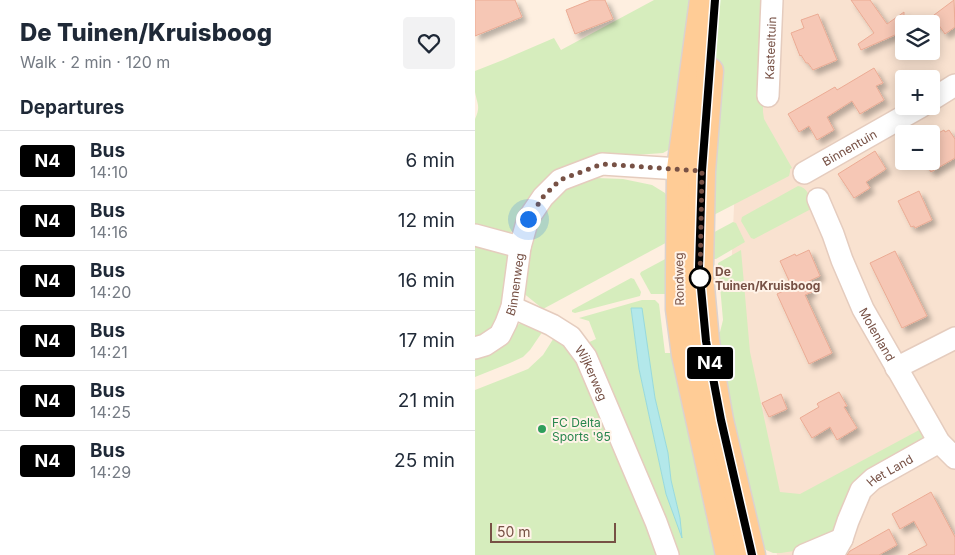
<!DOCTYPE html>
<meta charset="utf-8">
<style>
body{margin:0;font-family:Inter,sans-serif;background:#f2f2f3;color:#1f2937;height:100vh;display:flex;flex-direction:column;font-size:19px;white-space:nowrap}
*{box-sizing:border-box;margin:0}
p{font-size:16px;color:#747a83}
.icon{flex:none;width:28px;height:28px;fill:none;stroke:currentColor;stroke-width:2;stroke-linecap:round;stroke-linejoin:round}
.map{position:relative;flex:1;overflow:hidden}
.sheet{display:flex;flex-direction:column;background:#fff;width:475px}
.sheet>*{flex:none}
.badge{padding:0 10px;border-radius:4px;font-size:18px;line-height:32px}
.tools{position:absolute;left:420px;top:15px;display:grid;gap:10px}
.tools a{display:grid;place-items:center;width:45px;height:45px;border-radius:5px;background:#fff;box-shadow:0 2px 12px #0003;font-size:25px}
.scale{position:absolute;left:15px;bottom:12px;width:126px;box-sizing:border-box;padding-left:5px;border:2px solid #775145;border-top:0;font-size:14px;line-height:18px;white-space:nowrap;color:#775145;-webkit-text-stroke:4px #fff3e8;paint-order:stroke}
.you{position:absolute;width:25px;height:25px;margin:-12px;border:4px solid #fff;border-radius:50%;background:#1a73e8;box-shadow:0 0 0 8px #1a73e833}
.map>.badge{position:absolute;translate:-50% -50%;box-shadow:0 0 0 2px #fff}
h2{padding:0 20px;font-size:19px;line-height:45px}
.round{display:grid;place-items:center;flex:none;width:52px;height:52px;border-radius:5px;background:#f2f2f3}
.headline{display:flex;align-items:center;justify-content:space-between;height:85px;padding:0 20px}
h1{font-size:24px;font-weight:800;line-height:38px}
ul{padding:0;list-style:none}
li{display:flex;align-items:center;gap:15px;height:60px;padding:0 20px;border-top:1px solid #e0e1e3}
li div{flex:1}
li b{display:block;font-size:19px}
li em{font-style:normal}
li .badge{min-width:55px;font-weight:700;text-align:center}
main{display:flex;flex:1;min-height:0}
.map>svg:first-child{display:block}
</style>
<main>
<section class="sheet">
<div class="headline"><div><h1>De Tuinen/Kruisboog</h1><p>Walk · 2 min · 120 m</p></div><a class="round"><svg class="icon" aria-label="heart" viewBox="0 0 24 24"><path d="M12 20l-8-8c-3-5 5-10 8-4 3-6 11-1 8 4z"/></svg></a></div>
<h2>Departures</h2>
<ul>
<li><span class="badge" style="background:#000;color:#fff">N4</span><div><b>Bus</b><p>14:10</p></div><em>6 min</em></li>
<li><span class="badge" style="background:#000;color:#fff">N4</span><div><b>Bus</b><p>14:16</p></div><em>12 min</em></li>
<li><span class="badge" style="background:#000;color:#fff">N4</span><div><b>Bus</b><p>14:20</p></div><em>16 min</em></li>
<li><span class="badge" style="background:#000;color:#fff">N4</span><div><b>Bus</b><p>14:21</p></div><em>17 min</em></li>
<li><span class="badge" style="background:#000;color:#fff">N4</span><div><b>Bus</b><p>14:25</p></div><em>21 min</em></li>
<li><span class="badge" style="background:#000;color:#fff">N4</span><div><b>Bus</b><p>14:29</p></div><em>25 min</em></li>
</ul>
</section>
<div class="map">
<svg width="480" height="555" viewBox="0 0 480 555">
<defs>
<filter id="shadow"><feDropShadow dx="4.5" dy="4.5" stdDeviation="2.5" flood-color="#0004"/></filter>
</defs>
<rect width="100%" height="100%" fill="#feefe0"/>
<path fill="#f9e2d0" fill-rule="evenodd" d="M268,0H480V555H302L255,298ZM429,24H456V51H429ZM429,79H456V106H429ZM429,134H456V161H429Z"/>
<g fill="#d6edbd" fill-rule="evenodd">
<path d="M179,0H224L195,149L188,153L160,155L131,154L89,166L71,180L43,228L31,235L0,230V119C6,106 2,104 0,92C0,85 0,78 0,71L28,60L79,38L86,50Z"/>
<path d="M243,0H293L288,99V112L289,119L317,168L315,169V172L314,176L229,220L230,181Z"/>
<path d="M122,178L148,179L177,185L190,193L198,207V239L68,309L47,292L55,241L67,211L77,199L95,186Z"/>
<path d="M323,186C332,187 335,197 339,205L338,208L279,239L276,238L266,221L267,217Z"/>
<path d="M258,222L261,223L270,242L241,259H235L232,236Z"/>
<path d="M0,241L27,248L35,259L27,310L13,333L0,339Z"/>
<path d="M266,250L275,352L305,492L325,494L448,428L450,436L448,442L361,531L332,549L306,553H298L291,550L280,537L242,332H245L248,320L243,263Z"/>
<path d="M194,257L191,294H176L165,274L166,272Z"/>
<path d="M156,278L159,279L166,292L165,296L100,313L97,312V310Z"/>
<path d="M167,300H180L184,304L190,353H197L251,555H196L110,344L121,339L114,321L104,318ZM156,308H166L180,398L193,453L196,480L205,518L206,535L191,494L164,369Z"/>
<path d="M48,321L70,328L55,350L48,357L35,363L0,377V357Z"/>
<path d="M82,333L97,345L185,555H0V390L53,369L68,355Z"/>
</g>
<path fill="#b3e8ea" stroke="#98dadc" d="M156,308H167L180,398L193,453L196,480L205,518L207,538L191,494L164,369Z"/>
<g fill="#f6c7b5" stroke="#ebab94" filter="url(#shadow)">
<path d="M0,0H40L47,17L0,36Z"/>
<path d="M116,0H130L138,19L100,34L91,10Z"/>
<path d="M376,0H395L412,24L429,12V31L386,50L383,44L399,33Z"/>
<path d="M479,0L480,27L470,34L463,24H447Z"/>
<path d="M343,14L362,60L338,70L333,63H331L326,55L325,56L316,33L329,28L326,20Z"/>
<path d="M399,68L408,83L401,86L409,100L385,114L377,101L352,117L359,130L342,140L334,126L324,132L313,114L360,87L362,90Z"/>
<path d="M469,130L470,132L474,130L480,139V158L456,172L449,162L456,161V137Z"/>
<path d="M400,151L411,169L391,182L395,188L379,198L363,174Z"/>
<path d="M444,191L457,220L440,228L439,226L436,227L423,201Z"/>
<path d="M334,250L345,276L332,282L337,292L330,295L357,353L334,364L302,294L317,287L305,261L320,254L321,256Z"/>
<path d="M420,251L452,316L427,328L395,263Z"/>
<path d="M364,392L372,406L369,407L382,428L362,440L355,427L337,438L325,418L344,407L342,404L343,403Z"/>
<path d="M306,394L312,409L294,417L287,403Z"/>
<path d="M456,492L480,537V555H433L452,545L439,521L425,529L417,514Z"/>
<path d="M414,529L422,545L404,555H372L375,551Z"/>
</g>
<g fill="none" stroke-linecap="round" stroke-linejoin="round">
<defs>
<g id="minor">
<path id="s1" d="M293,96L297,0"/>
<path d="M456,100L480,85"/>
<path id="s2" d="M329,173L447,106"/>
<path id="s3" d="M343,199L358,234L367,260L388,309L455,426L464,442L480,458"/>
<path d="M0,235L45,247"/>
<path id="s4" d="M37,307L77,325L96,337L111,357L181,522L193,555"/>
<path id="s5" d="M0,348L10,345L25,335L31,323L37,307L45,247L53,219L68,197L85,180L127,164L220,170"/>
<path d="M421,368L480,338"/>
<path d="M329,555L367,539"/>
<path id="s6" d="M358,555L367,539L373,521L386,490L398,479L464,442"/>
</g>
<g id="major">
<path d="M228,0L205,169L204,274V309L210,355L254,555"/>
<path d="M235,71L227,171L225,267V276L231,341L245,420L277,555"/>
</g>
</defs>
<use href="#minor" stroke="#e5ccbe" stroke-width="24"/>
<use href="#major" stroke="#dcd2cf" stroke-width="29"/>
<use href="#minor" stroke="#fff" stroke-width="21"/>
<use href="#major" stroke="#ffcc96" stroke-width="26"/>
</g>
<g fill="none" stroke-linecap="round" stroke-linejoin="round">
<defs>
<path id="line" d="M240,0L227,171L224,267L231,341L246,420L277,555"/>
</defs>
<use href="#line" stroke="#fff" stroke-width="11"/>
<use href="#line" stroke="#000" stroke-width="8"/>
<path stroke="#775145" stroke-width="5" stroke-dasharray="0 9" d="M53,219L68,197L85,180L127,164L227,171L225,278"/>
</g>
<circle fill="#fff" stroke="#000" stroke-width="2.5" cx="225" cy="278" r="10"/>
<circle fill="#2e9e5b" stroke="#fff3e8" stroke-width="2" cx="67" cy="429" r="5"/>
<g text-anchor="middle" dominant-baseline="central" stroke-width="4" stroke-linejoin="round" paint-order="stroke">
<g font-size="12" fill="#775145" stroke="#fff3e8">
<text stroke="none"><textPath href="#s1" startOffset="48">Kasteeltuin</textPath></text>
<text stroke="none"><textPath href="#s2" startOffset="52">Binnentuin</textPath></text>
<text transform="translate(204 279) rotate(-91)">Rondweg</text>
<text stroke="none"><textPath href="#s5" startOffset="82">Binnenweg</textPath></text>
<text stroke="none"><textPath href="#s3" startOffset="148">Molenland</textPath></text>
<text stroke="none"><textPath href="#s4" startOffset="108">Wijkerweg</textPath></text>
<text stroke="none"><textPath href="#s6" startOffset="106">Het Land</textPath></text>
</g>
<g font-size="12" font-weight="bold" fill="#775145" stroke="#fff3e8" text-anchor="start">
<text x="240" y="271">De<tspan x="240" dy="14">Tuinen/Kruisboog</tspan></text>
</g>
<g font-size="12" fill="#27864d" stroke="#fff3e8" text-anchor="start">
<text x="77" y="422">FC Delta<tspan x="77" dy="14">Sports '95</tspan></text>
</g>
</g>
</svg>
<div class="tools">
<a><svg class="icon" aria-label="layers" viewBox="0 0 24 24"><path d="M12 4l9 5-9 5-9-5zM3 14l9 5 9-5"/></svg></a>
<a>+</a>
<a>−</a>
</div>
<div class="scale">50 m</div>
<div class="you" style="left:53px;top:219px"></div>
<b class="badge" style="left:235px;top:363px;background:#000;color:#fff">N4</b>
</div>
</main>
